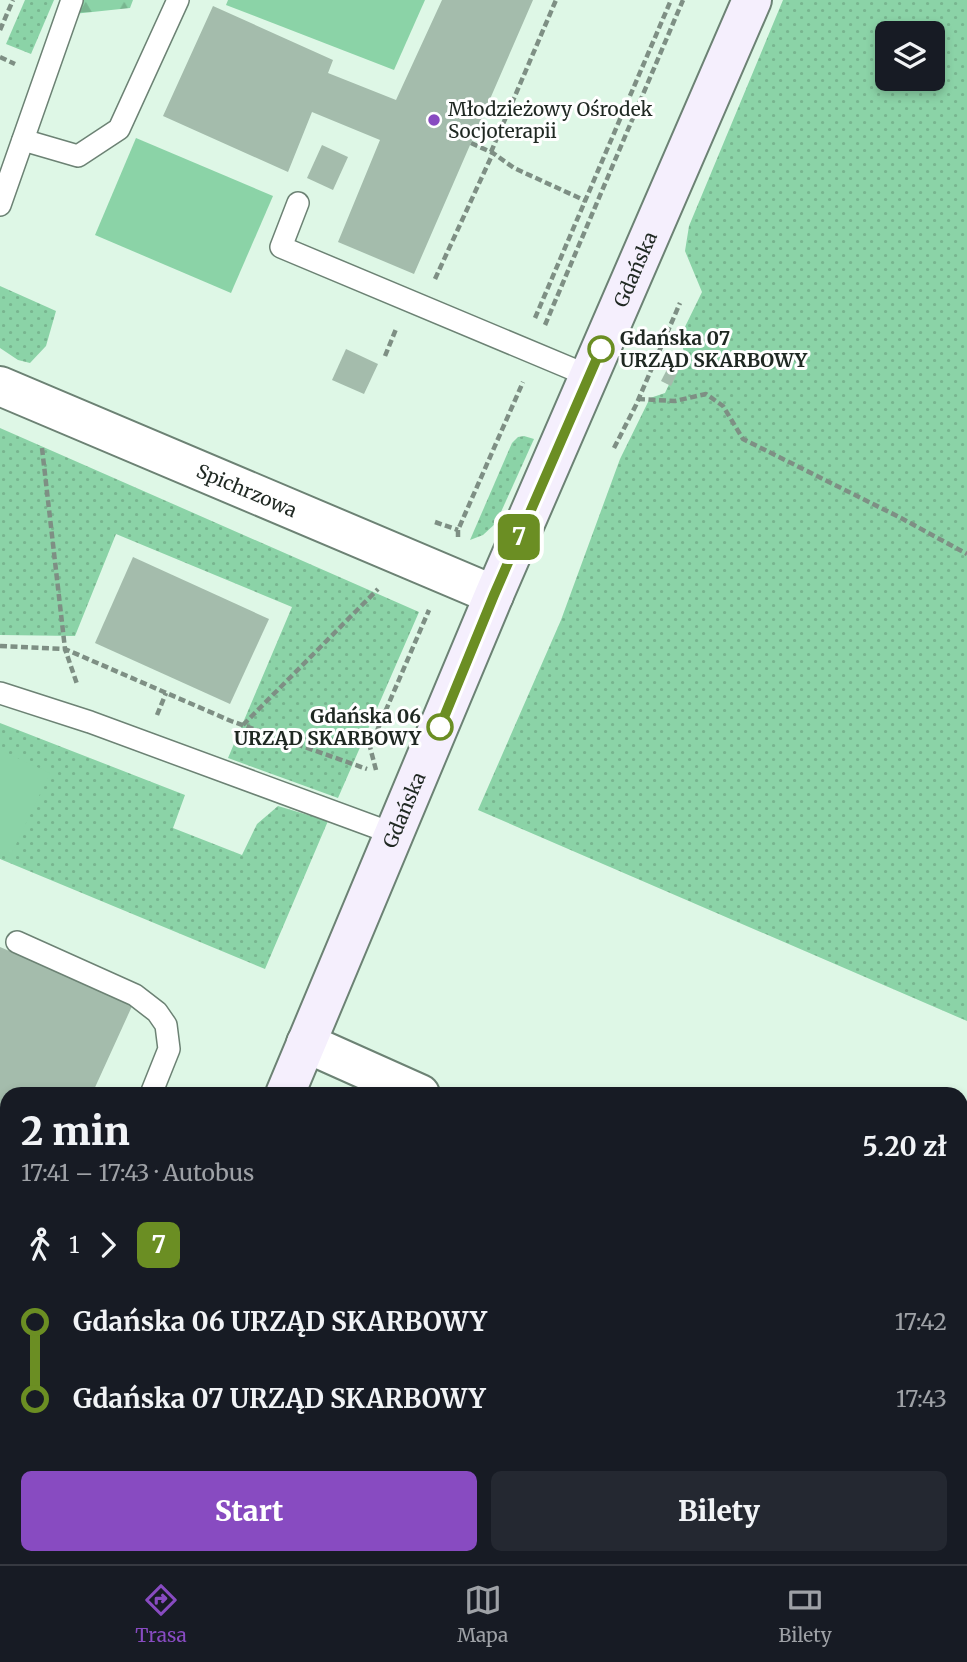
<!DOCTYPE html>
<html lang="pl">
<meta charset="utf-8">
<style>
body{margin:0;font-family:Merriweather,serif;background:#242831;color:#f1f3f6;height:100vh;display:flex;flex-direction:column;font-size:26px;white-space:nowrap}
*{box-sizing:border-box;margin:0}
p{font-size:23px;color:#9ea1a6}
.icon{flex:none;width:38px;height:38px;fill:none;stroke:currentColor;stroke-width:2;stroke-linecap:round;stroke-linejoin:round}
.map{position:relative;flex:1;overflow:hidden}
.details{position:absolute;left:0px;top:1087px;width:968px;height:478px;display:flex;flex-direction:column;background:#171b24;border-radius:21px 21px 0 0;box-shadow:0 4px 10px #0003}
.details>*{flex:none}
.badge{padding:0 14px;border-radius:10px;font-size:24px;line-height:46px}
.controls{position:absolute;left:875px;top:21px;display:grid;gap:14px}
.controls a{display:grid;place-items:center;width:70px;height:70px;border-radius:10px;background:#171b24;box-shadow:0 4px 10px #0003;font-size:35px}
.map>.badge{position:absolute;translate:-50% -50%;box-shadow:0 0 0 4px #fff}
.legs{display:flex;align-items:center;gap:10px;height:77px;padding:0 21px;font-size:23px}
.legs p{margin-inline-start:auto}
.head{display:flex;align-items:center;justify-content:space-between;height:119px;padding:0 21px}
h1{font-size:38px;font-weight:800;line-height:52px}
.action{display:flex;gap:14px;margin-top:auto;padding:14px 21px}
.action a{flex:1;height:80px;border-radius:10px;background:#884bc1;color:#fff;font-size:28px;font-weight:800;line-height:80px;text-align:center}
.action a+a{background:#242831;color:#f1f3f6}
ul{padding:0 21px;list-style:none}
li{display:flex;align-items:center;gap:24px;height:77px;font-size:26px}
li i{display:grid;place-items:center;width:10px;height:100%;margin:0 9px;background:currentColor}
li i::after{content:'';width:18px;height:18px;margin:-9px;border:5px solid;border-radius:50%;background:#171b24}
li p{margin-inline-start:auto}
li:first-child i{background:linear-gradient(#0000 50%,currentColor 0)}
li:last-child i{background:linear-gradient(currentColor 50%,#0000 0)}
.menu{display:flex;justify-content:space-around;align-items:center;height:98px;border-top:2px solid #363941;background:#171b24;font-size:19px;color:#9ea1a6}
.menu a{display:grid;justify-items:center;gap:4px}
.menu .selected{color:#884bc1}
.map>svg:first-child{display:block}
</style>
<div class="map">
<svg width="967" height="1564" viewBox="0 0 967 1564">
<defs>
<pattern id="grass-dots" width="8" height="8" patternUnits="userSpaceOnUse" patternTransform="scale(1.75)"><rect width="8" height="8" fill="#8bd3a7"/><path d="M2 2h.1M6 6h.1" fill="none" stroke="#78b58f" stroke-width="1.8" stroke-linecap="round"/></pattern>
<pattern id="forest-firs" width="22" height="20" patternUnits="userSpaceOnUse" patternTransform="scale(1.75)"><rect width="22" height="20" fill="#8bd3a7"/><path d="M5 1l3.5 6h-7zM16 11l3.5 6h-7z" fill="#78b58f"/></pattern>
</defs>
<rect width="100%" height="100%" fill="#def7e6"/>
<g fill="url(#grass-dots)" fill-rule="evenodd">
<path d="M25,0H54L31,54L6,44Z"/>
<path d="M783,0H967V1021L478,810L561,620L620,459L650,398L665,393L684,352L680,337L702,292L685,251L689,226ZM887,33H933V79H887Z"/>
<path d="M0,286L56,311L46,346L30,363L18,360L0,348Z"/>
<path d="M0,428L419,612L338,798L228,758L292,607L116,534L75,636L0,635Z"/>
<path d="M524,436L534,439L496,523L483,535L470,540L512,443L518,437Z"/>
<path d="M0,723L185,795L173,828L242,855L257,824L278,806L328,821L265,969L0,859Z"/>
</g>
<path fill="url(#forest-firs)" d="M71,0H133L130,8L64,15Z"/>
<g fill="#8bd3a7">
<path d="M228,0H425L394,70L226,5Z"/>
<path d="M136,138L273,196L231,293L95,235Z"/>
<path d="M0,750L50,773L10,857L0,852Z"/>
</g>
<g fill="#a4bcac">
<path d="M442,0H533L414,274L338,242L380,140L312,112L288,172L163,116L213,6L333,60L328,73L396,100Z"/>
<path d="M322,145L348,157L333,190L307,178Z"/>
<path d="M346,349L378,364L364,394L332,380Z"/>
<path d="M676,352L685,357L671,386L661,381Z"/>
<path d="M133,557L269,619L230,704L95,643Z"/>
<path d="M0,947L133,1004L92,1094H7V1147L0,1144Z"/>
<path d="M504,1558H669L685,1564H501Z"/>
<path d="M802,1558H891L888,1564H817Z"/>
</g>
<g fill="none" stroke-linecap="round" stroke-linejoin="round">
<defs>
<g id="lane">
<path d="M23,140L78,156L119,129L178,0"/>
<path d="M298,203L281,247L589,376"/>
<path d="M0,205L72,0"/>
<path d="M0,693L90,722L394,834"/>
<path d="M17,942L135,995L157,1012L166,1025L169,1049L151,1094"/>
<path d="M0,1217L7,1220"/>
<path d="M0,1419L3,1398"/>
<path d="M260,1558L275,1564"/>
<path d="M454,1564L457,1558"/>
</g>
<g id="street">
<path id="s1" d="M0,386L494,595"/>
<path d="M306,1043L420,1094"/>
<path d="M961,1333L967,1336"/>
</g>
<g id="secondary">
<path id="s2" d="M285,1094L494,595L752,0"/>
<path d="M84,1564L87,1558"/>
</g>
</defs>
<use href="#lane" stroke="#6c8274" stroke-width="24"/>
<use href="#street" stroke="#6c8274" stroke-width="42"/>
<use href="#secondary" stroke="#6c8274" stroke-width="42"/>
<g stroke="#7e8f84" stroke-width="4.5" stroke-dasharray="7 3.5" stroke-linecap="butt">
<path d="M0,30L13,0"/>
<path d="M0,57L15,64"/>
<path d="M471,143L493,153L514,168L586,201"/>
<path d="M491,152L556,0"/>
<path d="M435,279L493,153"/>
<path d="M535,318L671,0"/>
<path d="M545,325L683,0"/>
<path d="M385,356L396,329"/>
<path d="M638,399L675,401L706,394L723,406L743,439L901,518L967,554"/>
<path d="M42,448L65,649L77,684"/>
<path d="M614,448L636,405L680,303"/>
<path d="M435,522L458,530"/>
<path d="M458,537V530L523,382"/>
<path d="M0,646L65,649L231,721L367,769"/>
<path d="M157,715L166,693"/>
<path d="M243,725L378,589"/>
<path d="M376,770L370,747L429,610"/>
</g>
<use href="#lane" stroke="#fff" stroke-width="21"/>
<use href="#street" stroke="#fff" stroke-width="38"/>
<use href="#secondary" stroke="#f5effd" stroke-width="38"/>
</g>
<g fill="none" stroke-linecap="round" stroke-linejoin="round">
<defs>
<path id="line-1" d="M440,727L494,595L601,349"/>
</defs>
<use href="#line-1" stroke="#fff" stroke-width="16"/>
<use href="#line-1" stroke="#6b8e23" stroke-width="10"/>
</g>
<circle fill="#884bc1" stroke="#fff" stroke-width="2.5" cx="434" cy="120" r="7"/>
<g fill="#fff" stroke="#6b8e23" stroke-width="3.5">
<circle cx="601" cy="349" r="12"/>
<circle cx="440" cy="727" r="12"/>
</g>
<g text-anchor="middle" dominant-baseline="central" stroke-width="6" stroke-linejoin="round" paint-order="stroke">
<g font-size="19" fill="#1f2822" stroke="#fff" text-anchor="start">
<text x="448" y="109">Młodzieżowy Ośrodek<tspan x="448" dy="22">Socjoterapii</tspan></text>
</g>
<g font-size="19" fill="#1f2822" stroke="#fff">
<text stroke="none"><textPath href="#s2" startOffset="896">Gdańska</textPath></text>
<text stroke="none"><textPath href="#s1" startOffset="268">Spichrzowa</textPath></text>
<text stroke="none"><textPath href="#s2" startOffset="308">Gdańska</textPath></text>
</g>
<g font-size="19" font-weight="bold" fill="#1f2822" stroke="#fff" text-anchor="start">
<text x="620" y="338">Gdańska 07<tspan x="620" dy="22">URZĄD SKARBOWY</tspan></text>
<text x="421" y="716" text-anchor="end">Gdańska 06<tspan x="421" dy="22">URZĄD SKARBOWY</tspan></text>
</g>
</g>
</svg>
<div class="controls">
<a><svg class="icon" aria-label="layers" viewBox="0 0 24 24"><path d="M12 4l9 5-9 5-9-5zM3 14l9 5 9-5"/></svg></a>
</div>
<b class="badge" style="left:519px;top:537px;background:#6b8e23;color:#fff">7</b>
<section class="details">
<div class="head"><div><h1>2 min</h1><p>17:41 – 17:43 · Autobus</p></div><b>5.20 zł</b></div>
<div class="legs"><svg class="icon" aria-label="walk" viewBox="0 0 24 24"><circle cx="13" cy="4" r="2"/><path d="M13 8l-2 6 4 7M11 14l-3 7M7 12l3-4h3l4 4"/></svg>1<svg class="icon" aria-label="forward" viewBox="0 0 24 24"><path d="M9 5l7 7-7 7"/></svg><b class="badge" style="background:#6b8e23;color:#fff">7</b></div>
<ul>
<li><i style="color:#6b8e23"></i><b>Gdańska 06 URZĄD SKARBOWY</b><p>17:42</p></li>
<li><i style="color:#6b8e23"></i><b>Gdańska 07 URZĄD SKARBOWY</b><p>17:43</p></li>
</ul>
<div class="action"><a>Start</a><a>Bilety</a></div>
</section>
</div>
<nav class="menu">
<a class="selected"><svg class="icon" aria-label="directions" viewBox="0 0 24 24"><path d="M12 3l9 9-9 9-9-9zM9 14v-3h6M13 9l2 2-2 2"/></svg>Trasa</a>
<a><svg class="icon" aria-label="map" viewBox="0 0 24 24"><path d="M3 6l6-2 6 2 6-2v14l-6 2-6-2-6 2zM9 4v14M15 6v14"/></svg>Mapa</a>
<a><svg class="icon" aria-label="tickets" viewBox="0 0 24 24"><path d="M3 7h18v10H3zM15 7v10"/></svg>Bilety</a>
</nav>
